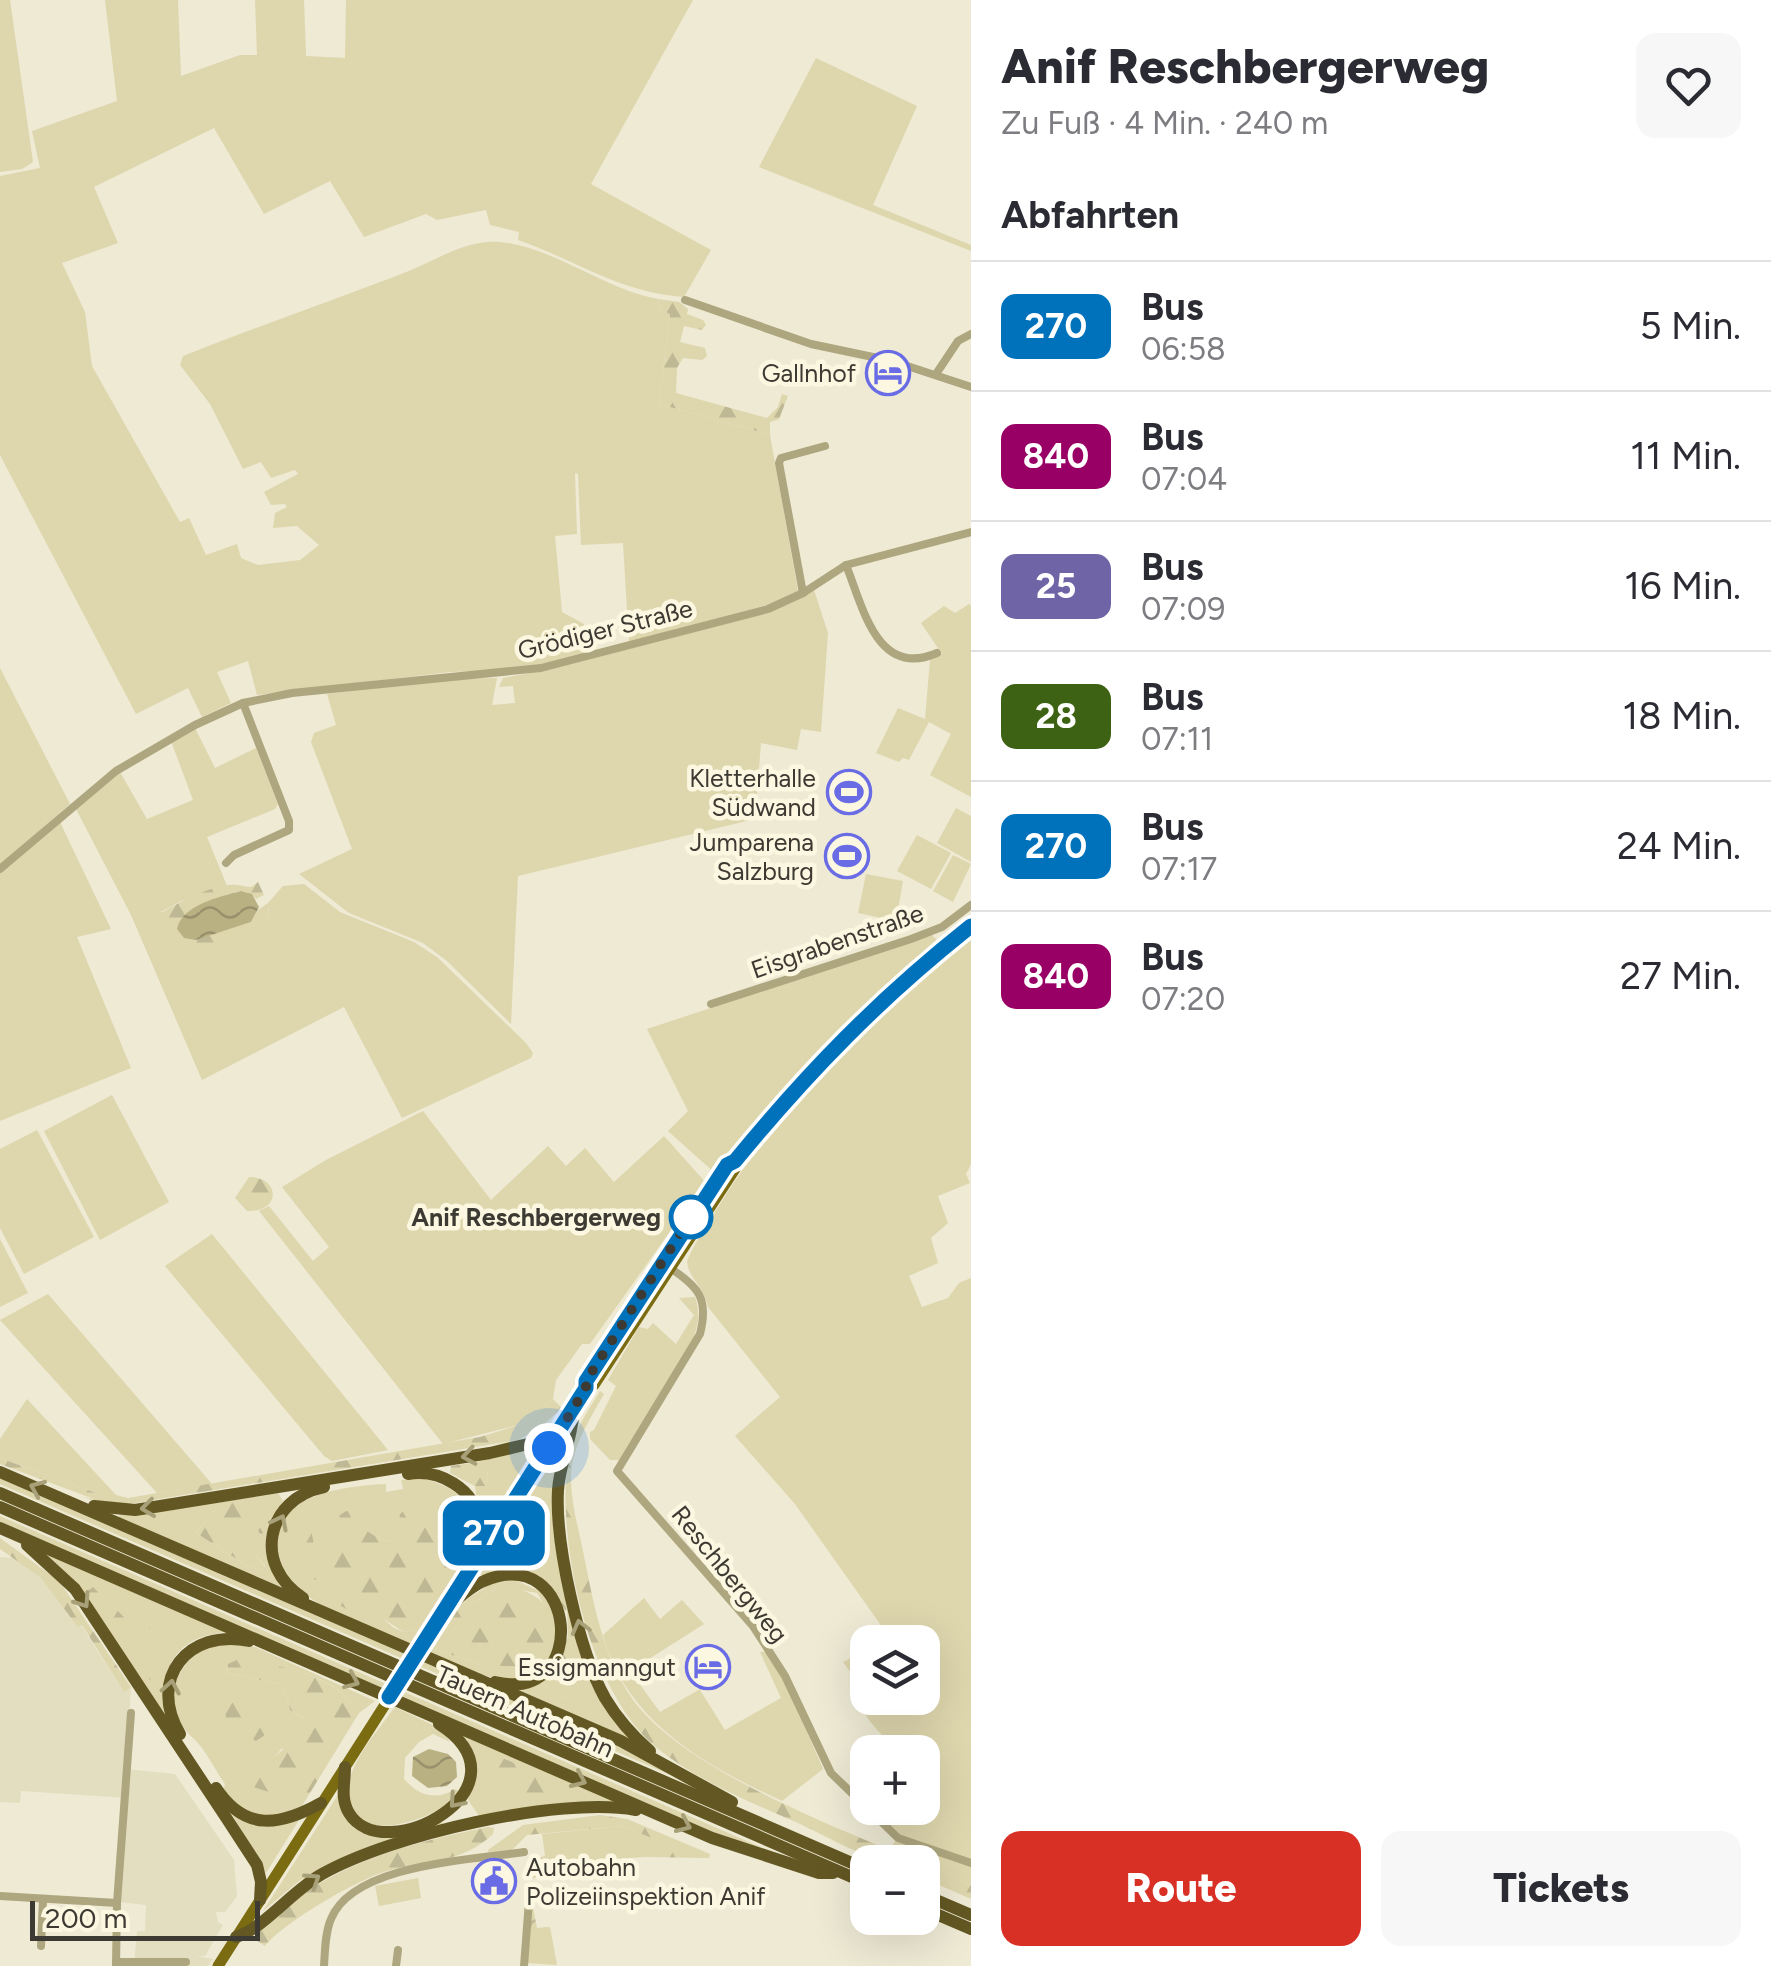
<!DOCTYPE html>
<html lang="de">
<meta charset="utf-8">
<style>
body{margin:0;font-family:Figtree,sans-serif;background:#f7f7f7;color:#2b2b33;height:100vh;display:flex;flex-direction:column;font-size:38px;white-space:nowrap}
*{box-sizing:border-box;margin:0}
p{font-size:32px;color:#7c7c81}
.icon{flex:none;width:55px;height:55px;fill:none;stroke:currentColor;stroke-width:2;stroke-linecap:round;stroke-linejoin:round}
.map{position:relative;flex:1;overflow:hidden}
.drawer{display:flex;flex-direction:column;background:#fff;width:800px}
.drawer>*{flex:none}
.badge{padding:0 20px;border-radius:15px;font-size:35px;line-height:65px}
.controls{position:absolute;left:850px;top:1625px;display:grid;gap:20px}
.controls a{display:grid;place-items:center;width:90px;height:90px;border-radius:20px;background:#fff;box-shadow:0 10px 40px #0002;font-size:50px}
.scale{position:absolute;left:30px;bottom:25px;width:230px;box-sizing:border-box;padding-left:10px;border:5px solid #3c3a32;border-top:0;font-size:28px;line-height:35px;white-space:nowrap;color:#3c3a32;-webkit-text-stroke:8px #fcf7e1;paint-order:stroke}
.you{position:absolute;width:50px;height:50px;margin:-25px;border:8px solid #fff;border-radius:50%;background:#1a73e8;box-shadow:0 0 0 15px #1a73e833}
.map>.badge{position:absolute;translate:-50% -50%;box-shadow:0 0 0 5px #fff}
h2{padding:0 30px;font-size:38px;line-height:90px}
.round{display:grid;place-items:center;flex:none;width:105px;height:105px;border-radius:20px;background:#f7f7f7}
.head{display:flex;align-items:center;justify-content:space-between;height:170px;padding:0 30px}
h1{font-size:48px;font-weight:800;line-height:75px}
.action{display:flex;gap:20px;margin-top:auto;padding:20px 30px}
.action a{flex:1;height:115px;border-radius:20px;background:#d93025;color:#fff;font-size:40px;font-weight:800;line-height:115px;text-align:center}
.action a+a{background:#f7f7f7;color:#2b2b33}
ul{padding:0;list-style:none}
li{display:flex;align-items:center;gap:30px;height:130px;padding:0 30px;border-top:2px solid #e1e1e2}
li div{flex:1}
li b{display:block;font-size:38px}
li em{font-style:normal}
li .badge{min-width:110px;font-weight:700;text-align:center}
main{display:flex;flex:1;min-height:0}
.map>svg:first-child{display:block}
</style>
<main>
<div class="map">
<svg width="971" height="1966" viewBox="0 0 971 1966">
<defs>
<pattern id="forest-firs" width="22" height="20" patternUnits="userSpaceOnUse" patternTransform="scale(2.5)"><rect width="22" height="20" fill="#ded6ad"/><path d="M5 1l3.5 6h-7zM16 11l3.5 6h-7z" fill="#bfb895"/></pattern>
<pattern id="park-crowns" width="20" height="18" patternUnits="userSpaceOnUse" patternTransform="scale(2.5)"><rect width="20" height="18" fill="#ded6ad"/><path d="M2 6a3 3 0 1 1 6 0M12 15a3 3 0 1 1 6 0" fill="none" stroke="#bfb895"/></pattern>
<pattern id="water-waves" width="16" height="10" patternUnits="userSpaceOnUse" patternTransform="scale(2.5)"><rect width="16" height="10" fill="#bab183"/><path d="M0 5q4-4 8 0t8 0" fill="none" stroke="#98916c"/></pattern>
</defs>
<rect width="100%" height="100%" fill="#eeead4"/>
<path fill="#e3dec0" d="M0,1557L14,1558L40,1577L78,1626L81,1625L123,1691L131,1687L126,1769L175,1774L234,1860L237,1896L225,1912H216L218,1922L223,1925L205,1956H196L213,1959L208,1966H134L137,1931H145L146,1905L119,1902L128,1798L21,1791L20,1803L0,1802Z"/>
<g fill="#ded6ad">
<path d="M0,0H10L33,162L22,169L0,172Z"/>
<path d="M105,0H178L181,76L240,55H257L255,0H304L306,56L345,58L346,0H693L591,184L711,250L684,297C618,292 578,261 518,240L519,232L490,225L486,210L437,220L426,214L364,237L330,181L264,214L214,128L94,187L118,243L62,263L85,312L92,366L180,522L189,518L206,555L237,544L241,558L258,565L300,560L319,545L297,526L273,528L275,513L287,507L285,504L271,505L264,492L298,474L295,470L271,478L261,462L243,469L210,404L180,365L183,356C254,328 327,302 399,275C432,263 464,239 500,242C556,248 603,289 658,299L660,310L670,314L659,404L770,435L798,591L767,605L629,642L623,543L581,545L578,474L575,473L577,534L555,536L562,612L584,624L585,653L543,665L505,670L450,672L257,695L248,661L217,672L231,703L202,717L188,688L136,714L0,455V176L40,168L32,131L117,101Z"/>
<path d="M816,58L917,106L873,205L971,245V251L759,167Z"/>
<path d="M814,590L828,633L821,732L801,729L797,750L761,743L755,819L518,876L511,1024L447,961L423,943L349,913L299,874L352,849L311,742L314,733L336,725L327,694L445,679L497,678L492,705L515,703L513,686L499,687L503,678L548,670L713,627L789,604Z"/>
<path d="M969,604L971,606V797L930,775L951,734L929,722L909,760L903,758L899,762L876,753L898,708L925,719L930,660L942,654L921,623L944,606L955,613Z"/>
<path d="M0,668L70,804L0,865Z"/>
<path d="M195,728L215,768L256,748L278,804L275,809L207,837L227,886L181,901L161,912L191,948L269,922L268,903L283,886L304,884L340,912L414,942L437,957L526,1043L533,1053L531,1058L402,1118L344,1007L202,1080L131,915L75,807L120,772L147,819L193,800L171,741Z"/>
<path d="M956,808L971,816V862L937,843Z"/>
<path d="M59,820L111,929L77,937L131,1068L0,1121V872Z"/>
<path d="M917,835L951,853L931,889L897,871Z"/>
<path d="M953,855L971,864L953,902L933,891Z"/>
<path d="M866,874L903,881L896,921L858,913Z"/>
<path d="M932,935L937,940C856,1012 782,1087 716,1174L668,1131L688,1111L647,1029Z"/>
<path d="M971,938V1164L966,1174L970,1183L938,1196L948,1223L931,1238L938,1263L909,1276L922,1307L948,1298L959,1283L971,1278V1861L897,1835L868,1808H922V1752H900C881,1735 850,1706 854,1677L843,1662L867,1650L868,1698H922V1642H882L890,1638L795,1504L735,1436L780,1397L708,1307C704,1286 688,1278 687,1261C696,1240 710,1220 722,1201C788,1096 875,1014 971,938Z"/>
<path d="M112,1095L169,1202L100,1240L44,1131Z"/>
<path d="M423,1111L491,1200L548,1146L566,1166L585,1148L614,1182L664,1136L707,1184L698,1192L590,1344H582L556,1380L553,1399L522,1424L443,1444L259,1211L269,1206L313,1261L329,1247L282,1187L326,1160Z"/>
<path d="M37,1130L94,1237L24,1274L0,1228V1149Z"/>
<path d="M212,1234L388,1450L332,1461L324,1456L165,1266Z"/>
<path d="M0,1239L28,1293L0,1307Z"/>
<path d="M48,1294L212,1484L157,1493L0,1320Z"/>
<path d="M695,1297C701,1314 698,1326 692,1342L626,1449L619,1460H610L590,1439V1432L594,1430L616,1386L608,1380L639,1327L648,1329L653,1323L676,1344L694,1315L679,1298Z"/>
<path d="M27,1399L116,1495L128,1498L129,1504L96,1501L79,1496L93,1499L96,1493L0,1458V1439Z"/>
<path d="M565,1434L555,1488L580,1641L639,1746L506,1687L539,1681L567,1700L576,1641L568,1637L567,1606L517,1561L507,1557L518,1521L512,1517Z"/>
<path d="M543,1442L482,1536L475,1486L488,1485L487,1467L477,1462Z"/>
<path d="M0,1475L613,1741L682,1780L0,1484Z"/>
<path d="M421,1478C472,1491 483,1515 463,1563L451,1530L397,1535L390,1542L369,1534L360,1526L348,1545L351,1554L326,1571L394,1628L404,1632L420,1630L412,1644C377,1629 331,1616 301,1591C287,1580 277,1563 277,1545C276,1493 347,1486 386,1484V1492L403,1489L401,1480Z"/>
<path d="M221,1502L196,1533L246,1565L262,1571L265,1566L240,1536L258,1524L270,1525L281,1584L278,1588L119,1518V1515Z"/>
<path d="M0,1516L786,1858L757,1851L0,1524Z"/>
<path d="M38,1549L225,1631C219,1634 210,1634 202,1637C163,1651 162,1685 168,1720L144,1683L126,1619L94,1588L84,1594Z"/>
<path d="M515,1580L541,1592L559,1618C556,1630 556,1647 551,1658C525,1706 462,1665 428,1651L431,1648L481,1665L552,1617L537,1593L499,1586L477,1601L461,1603L492,1583Z"/>
<path d="M644,1598L660,1619L682,1600L704,1624L630,1671L660,1712L704,1687L700,1690L725,1730L781,1698L760,1652H766L788,1688L823,1769L782,1801C706,1766 626,1722 603,1635Z"/>
<path d="M233,1643L255,1647L375,1701L359,1713C335,1671 272,1662 228,1664L227,1673L280,1684L287,1696L290,1710L304,1719L275,1757L269,1792L302,1806C266,1822 251,1819 223,1792L225,1784C215,1770 206,1750 194,1739C170,1716 166,1691 186,1664C198,1646 214,1644 233,1643Z"/>
<path d="M395,1707L439,1728L450,1742L433,1734L419,1742L405,1758L404,1779C419,1796 435,1801 456,1789L459,1792C438,1822 340,1852 348,1787C352,1759 379,1729 395,1707Z"/>
<path d="M463,1735L624,1804L480,1817L468,1800C474,1777 475,1757 463,1735Z"/>
<path d="M338,1795C340,1802 342,1812 346,1818C365,1850 415,1832 442,1822V1824L330,1863L299,1881L263,1911Z"/>
<path d="M232,1814L265,1827L299,1820L266,1873Z"/>
<path d="M622,1826L682,1850L645,1851V1857L611,1859L530,1879L528,1860L545,1856L542,1834Z"/>
<path d="M896,1839L917,1849L971,1865V1885L890,1850Z"/>
<path d="M418,1878L421,1898L379,1906L375,1886Z"/>
</g>
<g fill="url(#forest-firs)">
<path d="M658,299L679,302L688,309L687,314L703,320L706,325L702,330L684,326L680,342L705,348L707,356L702,360L683,358L677,368L676,393L767,418L778,407L782,394L788,396L779,419L770,422V435L659,404L670,314L660,310Z"/>
<path d="M258,882L264,895L256,899C244,884 226,895 212,902L217,933L251,922L258,910L268,903L269,922L245,936L191,948L162,939L161,913C177,903 217,882 236,885C241,885 246,887 251,887Z"/>
<path d="M249,1177C280,1177 282,1212 247,1211L235,1198Z"/>
<path d="M600,1391L604,1394C590,1419 571,1448 571,1478C571,1505 580,1534 585,1561C594,1607 604,1657 631,1697C681,1769 837,1828 919,1862C909,1862 898,1864 888,1862C864,1858 822,1834 798,1823C750,1802 698,1781 657,1748C589,1693 556,1542 568,1459C572,1434 587,1412 600,1391Z"/>
<path d="M553,1399L562,1408L541,1427L518,1440L129,1504L128,1498L480,1437L522,1424Z"/>
<path d="M0,1458L96,1493L94,1499L0,1464Z"/>
<path d="M477,1462L487,1466L488,1486H475L450,1473L451,1466Z"/>
<path d="M278,1493L283,1501L262,1534L259,1533L257,1525L252,1534L241,1536L265,1567L262,1571L246,1565L196,1533L221,1502Z"/>
<path d="M421,1505L433,1510L438,1523L451,1530L463,1563L420,1630L404,1632L377,1615L364,1619L332,1601L325,1590L332,1576L327,1572L316,1580L309,1577L313,1559L329,1550L350,1553L348,1545L333,1533L340,1515L348,1510L358,1512C361,1532 372,1535 390,1542L397,1535L400,1514L408,1507Z"/>
<path d="M512,1517L518,1520L507,1557C543,1572 549,1570 567,1606L566,1611L545,1583L482,1576L479,1571Z"/>
<path d="M302,1519L310,1523L314,1545L307,1544L299,1558L291,1556C286,1538 287,1530 302,1519Z"/>
<path d="M0,1538L59,1581L131,1687L124,1692L82,1625L78,1627L40,1577L0,1549Z"/>
<path d="M499,1586C526,1586 565,1606 551,1640C546,1649 538,1658 532,1667L481,1665L431,1648L461,1603L477,1601Z"/>
<path d="M93,1587L126,1619L149,1616L150,1629L134,1632L152,1664V1678L144,1683L84,1594Z"/>
<path d="M568,1637L576,1641L575,1658L584,1670L578,1699L567,1700L539,1681L561,1661Z"/>
<path d="M237,1660C278,1664 337,1674 359,1713L302,1806L286,1801L274,1807L269,1792L244,1784V1764L262,1750L270,1751L276,1756L283,1749L275,1740C281,1723 288,1724 303,1718L290,1710L287,1696L280,1684L227,1673L228,1664Z"/>
<path d="M219,1693C237,1700 245,1714 262,1723L265,1735L256,1741L227,1724L225,1712L213,1706Z"/>
<path d="M488,1752L535,1772L551,1785L546,1800C520,1810 480,1782 488,1752Z"/>
<path d="M600,1815L627,1819L710,1854L709,1858L645,1857L644,1851L679,1849L622,1826L527,1835L511,1851L489,1854L488,1850L523,1825Z"/>
<path d="M488,1827L494,1828L493,1834C460,1865 425,1859 384,1872C355,1881 283,1923 265,1946L257,1941L256,1933C320,1867 400,1845 488,1827Z"/>
<path d="M923,1864L971,1885V1899L923,1878Z"/>
</g>
<path fill="url(#park-crowns)" d="M532,1902L537,1928L550,1927L557,1965L527,1963Z"/>
<g fill="url(#water-waves)">
<path d="M241,891L252,894L259,907L251,922L196,940L184,938L177,929C182,905 219,897 241,891Z"/>
<path d="M429,1749L448,1754L456,1762L457,1777L447,1786L428,1788L412,1776L413,1757Z"/>
</g>
<g fill="none" stroke-linecap="round" stroke-linejoin="round">
<g stroke="#aea67e" stroke-width="8">
<path d="M685,300L811,344L892,361L971,387"/>
<path d="M936,374L958,341L971,334"/>
<path d="M846,565C863,607 877,679 937,653"/>
<path d="M803,593L779,463L781,458L825,446"/>
<path d="M226,863L234,855L289,830V821L243,703"/>
<path d="M0,869L116,771L195,725L243,703L292,693L541,668L768,609L803,593L846,565L971,532"/>
<path d="M711,1004L911,939L942,927L971,905"/>
<path d="M670,1268C699,1287 709,1299 700,1334L617,1471L753,1626L785,1676L831,1773L898,1838L971,1863"/>
<path d="M0,1896L117,1903"/>
<path d="M41,1946L43,1899"/>
<path d="M116,1962H186"/>
<path d="M116,1966L117,1903L131,1713"/>
<path d="M324,1966C325,1951 325,1933 331,1919C353,1864 471,1860 524,1852"/>
<path d="M396,1966L398,1950"/>
<path d="M524,1966L530,1888"/>
</g>
<g stroke="#7c6c11" stroke-width="11">
<path d="M586,1388L594,1385L735,1169V1161"/>
<path d="M218,1966L549,1448L586,1388V1381L727,1165L735,1161C808,1073 880,997 971,926"/>
</g>
<g stroke="#635823" stroke-width="12">
<path d="M574,1408C573,1436 560,1461 558,1490C555,1544 579,1651 605,1698C617,1718 633,1736 650,1751"/>
<path d="M0,1472L621,1741L732,1802"/>
<path d="M408,1474C439,1469 475,1488 479,1522C481,1537 474,1555 471,1569"/>
<path d="M0,1493L868,1870"/>
<path d="M94,1506L135,1510L154,1507L490,1453L528,1444L561,1427"/>
<path d="M0,1507L868,1884"/>
<path d="M0,1528L712,1838L819,1873H833"/>
<path d="M27,1545L75,1589L227,1819L257,1865L261,1882L260,1900"/>
<path d="M303,1598C253,1566 265,1499 324,1487"/>
<path d="M446,1608C458,1599 471,1586 484,1581C578,1541 591,1705 495,1682"/>
<path d="M180,1734C147,1679 188,1628 249,1641"/>
<path d="M345,1767C345,1783 340,1798 349,1813C383,1870 537,1787 439,1724"/>
<path d="M216,1788C245,1832 280,1826 321,1803"/>
<path d="M922,1894L971,1915"/>
<path d="M922,1908L971,1929"/>
<path d="M236,1937C263,1929 293,1890 322,1874C391,1835 558,1796 636,1810"/>
</g>
</g>
<defs><path id="oneway-chevron" d="M-2-3.5L2.5 0L-2 3.5" fill="none" stroke-width="1.6" stroke-linecap="round" stroke-linejoin="round" transform="scale(2.5)"/></defs>
<g stroke="#a8a078">
<use href="#oneway-chevron" transform="translate(469 1456) rotate(171)"/>
<use href="#oneway-chevron" transform="translate(37 1488) rotate(-157)"/>
<use href="#oneway-chevron" transform="translate(148 1508) rotate(173)"/>
<use href="#oneway-chevron" transform="translate(280 1522) rotate(-63)"/>
<use href="#oneway-chevron" transform="translate(83 1601) rotate(56)"/>
<use href="#oneway-chevron" transform="translate(580 1627) rotate(-104)"/>
<use href="#oneway-chevron" transform="translate(352 1681) rotate(23)"/>
<use href="#oneway-chevron" transform="translate(171 1687) rotate(-80)"/>
<use href="#oneway-chevron" transform="translate(579 1780) rotate(24)"/>
<use href="#oneway-chevron" transform="translate(456 1801) rotate(131)"/>
<use href="#oneway-chevron" transform="translate(684 1825) rotate(24)"/>
<use href="#oneway-chevron" transform="translate(313 1880) rotate(-33)"/>
</g>
<g fill="none" stroke-linecap="round" stroke-linejoin="round">
<defs>
<path id="line" d="M389,1697L586,1388V1381L727,1165L735,1161C809,1071 879,999 971,926"/>
</defs>
<use href="#line" stroke="#fff" stroke-width="22"/>
<use href="#line" stroke="#0072bc" stroke-width="15"/>
<path stroke="#3c3a32" stroke-width="10" stroke-dasharray="0 18" d="M549,1448L586,1388V1381L691,1217"/>
</g>
<defs>
<symbol id="hotel-ring" viewBox="-11 -11 22 22"><circle r="9.5" fill="#fcf7e1" stroke="#696ce5" stroke-width="1.5"/><path d="M-6-4.5h1.5V1H6V5H4.5V3h-9V5H-6ZM-4 0a1.8 1.8 0 1 1 3.6 0ZM.5 0V-2.5h3Q6-2.5 6 0Z" fill="#696ce5"/></symbol>
<symbol id="stadium-ring" viewBox="-11 -11 22 22"><circle r="9.5" fill="#fcf7e1" stroke="#696ce5" stroke-width="1.5"/><path d="M0-5a6.5 5 0 1 0 0 10a6.5 5 0 1 0 0-10ZM-3.5-1.8h7v3.6h-7Z" fill="#696ce5"/></symbol>
<symbol id="civic-ring" viewBox="-11 -11 22 22"><circle r="9.5" fill="#fcf7e1" stroke="#696ce5" stroke-width="1.5"/><path d="M-.6-6.5H3V-4.5H.6V-3L4-1V1h2V6H-6V1h2V-1L-.6-3ZM-1.2 2.5V6h2.4V2.5Z" fill="#696ce5"/></symbol>
</defs>
<g fill-rule="evenodd">
<use href="#hotel-ring" x="863" y="348" width="50" height="50"/>
<use href="#stadium-ring" x="824" y="767" width="50" height="50"/>
<use href="#stadium-ring" x="822" y="831" width="50" height="50"/>
<use href="#hotel-ring" x="683" y="1642" width="50" height="50"/>
<use href="#civic-ring" x="469" y="1856" width="50" height="50"/>
</g>
<circle fill="#fff" stroke="#0072bc" stroke-width="5" cx="691" cy="1217" r="20"/>
<g text-anchor="middle" dominant-baseline="central" stroke-width="9" stroke-linejoin="round" paint-order="stroke">
<g font-size="25" fill="#3c3a32" stroke="#fcf7e1" text-anchor="end">
<text x="856" y="373">Gallnhof</text>
<text x="816" y="778">Kletterhalle<tspan x="816" dy="29">Südwand</tspan></text>
<text x="814" y="842">Jumparena<tspan x="814" dy="29">Salzburg</tspan></text>
<text x="676" y="1667">Essigmanngut</text>
<text x="526" y="1867" text-anchor="start">Autobahn<tspan x="526" dy="29">Polizeiinspektion Anif</tspan></text>
</g>
<g font-size="25" fill="#3c3a32" stroke="#fcf7e1">
<text transform="translate(605 629) rotate(-14)">Grödiger Straße</text>
<text transform="translate(837 941) rotate(-19)">Eisgrabenstraße</text>
<text transform="translate(730 1574) rotate(51)">Reschbergweg</text>
<text transform="translate(525 1711) rotate(24)">Tauern Autobahn</text>
</g>
<g font-size="25" font-weight="bold" fill="#3c3a32" stroke="#fcf7e1" text-anchor="end">
<text x="661" y="1217">Anif Reschbergerweg</text>
</g>
</g>
</svg>
<div class="controls">
<a><svg class="icon" aria-label="layers" viewBox="0 0 24 24"><path d="M12 4l9 5-9 5-9-5zM3 14l9 5 9-5"/></svg></a>
<a>+</a>
<a>−</a>
</div>
<div class="scale">200 m</div>
<div class="you" style="left:549px;top:1448px"></div>
<b class="badge" style="left:494px;top:1533px;background:#0072bc;color:#fff">270</b>
</div>
<section class="drawer">
<div class="head"><div><h1>Anif Reschbergerweg</h1><p>Zu Fuß · 4 Min. · 240 m</p></div><a class="round"><svg class="icon" aria-label="heart" viewBox="0 0 24 24"><path d="M12 20l-8-8c-3-5 5-10 8-4 3-6 11-1 8 4z"/></svg></a></div>
<h2>Abfahrten</h2>
<ul>
<li><span class="badge" style="background:#0072bc;color:#fff">270</span><div><b>Bus</b><p>06:58</p></div><em>5 Min.</em></li>
<li><span class="badge" style="background:#906;color:#fff">840</span><div><b>Bus</b><p>07:04</p></div><em>11 Min.</em></li>
<li><span class="badge" style="background:#6f64a5;color:#fff">25</span><div><b>Bus</b><p>07:09</p></div><em>16 Min.</em></li>
<li><span class="badge" style="background:#3d6214;color:#fff">28</span><div><b>Bus</b><p>07:11</p></div><em>18 Min.</em></li>
<li><span class="badge" style="background:#0072bc;color:#fff">270</span><div><b>Bus</b><p>07:17</p></div><em>24 Min.</em></li>
<li><span class="badge" style="background:#906;color:#fff">840</span><div><b>Bus</b><p>07:20</p></div><em>27 Min.</em></li>
</ul>
<div class="action"><a>Route</a><a>Tickets</a></div>
</section>
</main>
